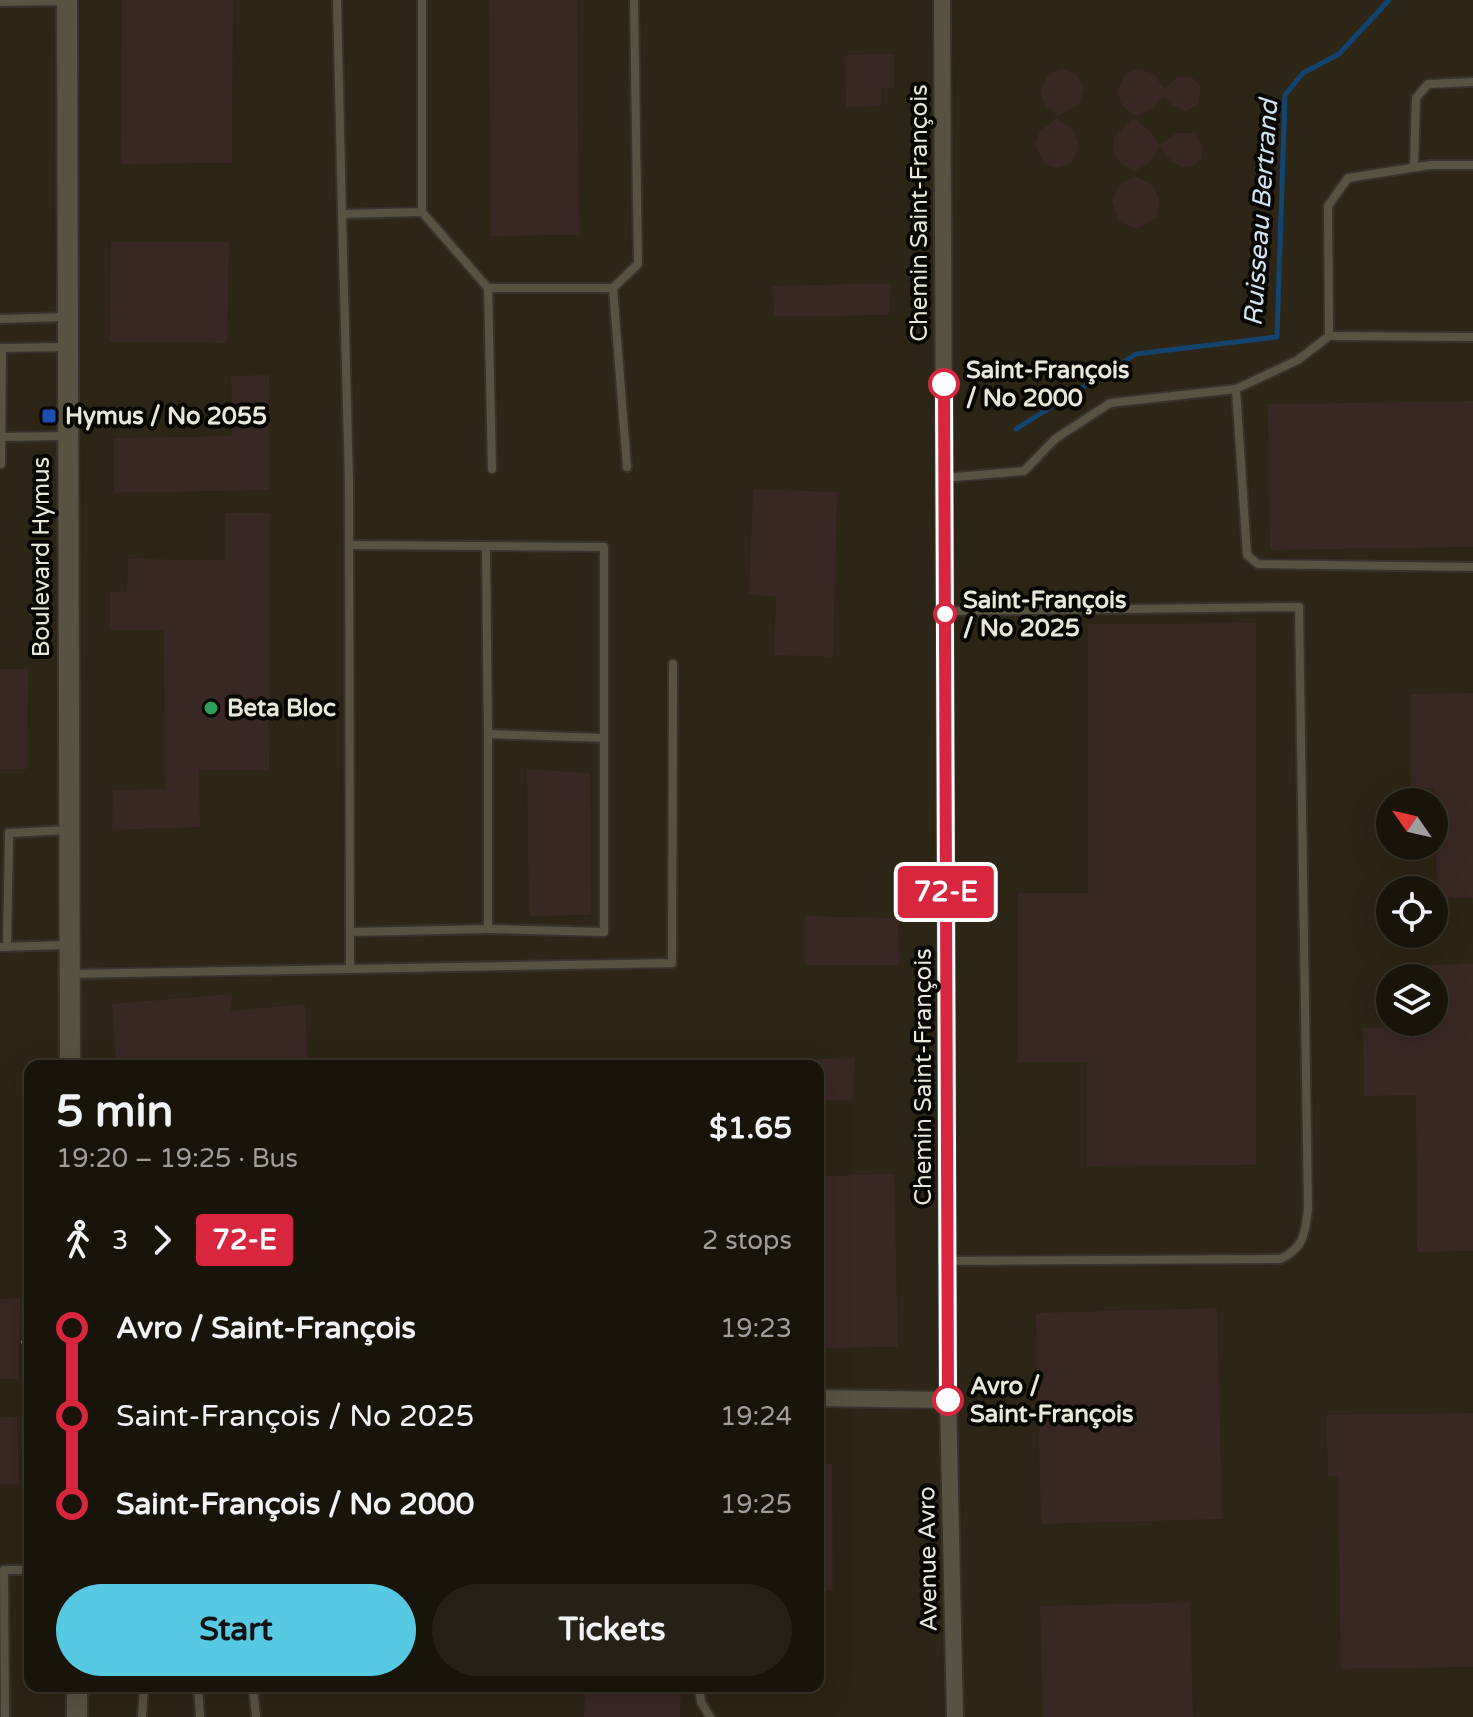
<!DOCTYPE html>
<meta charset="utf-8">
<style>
body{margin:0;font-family:"Varela Round",sans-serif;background:#252117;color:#f1f3f6;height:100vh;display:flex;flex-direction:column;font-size:30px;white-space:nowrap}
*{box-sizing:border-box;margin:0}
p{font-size:26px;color:#9f9e9c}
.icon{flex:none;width:44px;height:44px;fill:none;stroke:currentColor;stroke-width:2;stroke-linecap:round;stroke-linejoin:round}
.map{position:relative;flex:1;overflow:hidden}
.details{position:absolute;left:24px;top:1060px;width:800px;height:632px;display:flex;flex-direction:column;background:#181409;border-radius:16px;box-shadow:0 8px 32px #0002,0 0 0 2px #36332a}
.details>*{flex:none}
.badge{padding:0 16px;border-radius:6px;font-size:28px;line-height:52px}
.needle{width:52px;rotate:304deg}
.buttons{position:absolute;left:1376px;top:788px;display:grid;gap:16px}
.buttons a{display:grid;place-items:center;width:72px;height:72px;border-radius:50%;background:#181409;box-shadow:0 8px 32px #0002,0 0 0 2px #36332a;font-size:40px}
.map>.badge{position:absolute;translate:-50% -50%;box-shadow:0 0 0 4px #fff}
.legs{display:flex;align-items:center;gap:12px;height:88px;padding:0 32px;font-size:26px}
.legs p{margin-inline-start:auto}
.head{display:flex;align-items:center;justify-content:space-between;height:136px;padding:0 32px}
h1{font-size:44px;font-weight:700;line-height:60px}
.cta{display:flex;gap:16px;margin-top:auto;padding:16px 32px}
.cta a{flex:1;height:92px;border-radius:48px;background:#57c9e2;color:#111;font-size:32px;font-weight:700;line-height:92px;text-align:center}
.cta a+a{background:#252117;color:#f1f3f6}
ul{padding:0 32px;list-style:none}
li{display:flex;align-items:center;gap:28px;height:88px;font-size:30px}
li i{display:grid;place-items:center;width:12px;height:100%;margin:0 10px;background:currentColor}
li i::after{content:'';width:20px;height:20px;margin:-10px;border:6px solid;border-radius:50%;background:#181409}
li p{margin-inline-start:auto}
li:first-child i{background:linear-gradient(#0000 50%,currentColor 0)}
li:last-child i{background:linear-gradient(currentColor 50%,#0000 0)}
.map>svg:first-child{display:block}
</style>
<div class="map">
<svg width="1473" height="1717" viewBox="0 0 1473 1717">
<rect width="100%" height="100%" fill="#201b0c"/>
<path fill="#2d2515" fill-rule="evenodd" d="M0,0H1473V1717H0ZM1390,802H1434V846H1390ZM1390,890H1434V934H1390ZM1390,978H1434V1022H1390ZM30,1066H818V1686H30Z"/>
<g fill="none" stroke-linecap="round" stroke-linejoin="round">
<path stroke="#11456f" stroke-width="5" d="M1016,429L1136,354L1277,337L1285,95L1303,73L1339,54L1389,0"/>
</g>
<g fill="#392724">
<path d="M122,0H233L232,163L121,164Z"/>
<path d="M489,0H577L579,235L491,236Z"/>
<path d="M894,54V88H881V106L846,107L845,55Z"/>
<path d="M1062,69L1076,74L1084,89L1079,104L1058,116L1045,105L1040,91L1049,73Z"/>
<path d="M1139,69L1154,74L1164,89L1179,76L1193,78L1201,88L1198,104L1186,111L1173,106L1164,97L1151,109L1136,116L1122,106L1117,91L1126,73Z"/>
<path d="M1057,118L1074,131L1079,148L1071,163L1058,168L1044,164L1035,144L1040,131Z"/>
<path d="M1134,118L1151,132L1159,146L1176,133H1194L1203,146L1201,159L1193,166L1182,167L1171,161L1160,146L1149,163L1135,171L1121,164L1113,152L1114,137Z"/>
<path d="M1135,176L1152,185L1160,201L1157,217L1137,229L1119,222L1112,201L1119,186Z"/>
<path d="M111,242H229L227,343L110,342Z"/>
<path d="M891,283L889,315L774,317L773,286Z"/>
<path d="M269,375L270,490L114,493V438L232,436L231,376Z"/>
<path d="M1473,401V547L1270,550L1268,404Z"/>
<path d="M753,489L837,492L833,657L774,655L776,597L749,594Z"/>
<path d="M225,513H270L269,770H199L200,827L112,830L113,790L165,789L164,630H110V592H127L128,559L225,560Z"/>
<path d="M1256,623V1165L1087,1166V1062H1018V893H1088V624Z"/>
<path d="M0,669H28L27,769H0Z"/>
<path d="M1473,693V898H1437L1435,788H1411L1410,694Z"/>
<path d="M527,769L590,773L591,915L529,916Z"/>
<path d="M805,916L898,918L899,965H805Z"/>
<path d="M1473,964V1251L1417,1252L1416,1095L1364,1096L1363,1028L1422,1027V1022H1434V978H1421V965Z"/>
<path d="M232,994L231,1011L305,1004L308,1066H116L112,1004Z"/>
<path d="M855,1058L852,1100H818V1059Z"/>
<path d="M894,1174L898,1347L825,1348L824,1176Z"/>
<path d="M20,1298L18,1379H0V1299Z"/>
<path d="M1217,1308L1222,1519L1041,1524L1036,1313Z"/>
<path d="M1473,1413V1667L1341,1669L1338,1478L1328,1476L1326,1415Z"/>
<path d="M0,1417H17L19,1484H0Z"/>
<path d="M818,1464H832L833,1590H818Z"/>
<path d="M1190,1602L1193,1717H1043L1040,1606Z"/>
<path d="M585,1686H681L680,1717H584Z"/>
</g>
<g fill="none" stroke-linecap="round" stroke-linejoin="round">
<defs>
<g id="service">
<path d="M337,0L342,214L422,212V0"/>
<path d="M0,2L67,1"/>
<path d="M1414,167L1416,98L1428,84L1473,82"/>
<path d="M422,212L488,288H613L638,264L634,0"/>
<path d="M342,214L349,482L350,969"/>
<path d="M488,288L492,469"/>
<path d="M613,288L627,467"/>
<path d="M0,319L66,317"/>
<path d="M1329,336L1473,337"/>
<path d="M0,348L67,347"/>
<path d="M1236,389L1247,555L1258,564L1473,567"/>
<path d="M1,437L67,436"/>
<path d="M1,464L2,348"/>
<path d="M944,478L1024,471L1055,439L1110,403L1236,389L1298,360L1329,336L1328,206L1348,178L1430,165H1473"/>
<path d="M350,545L604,547V738L488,734V929L351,932"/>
<path d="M486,547L488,734"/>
<path d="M945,611L1299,607L1308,1209C1305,1234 1304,1248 1280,1259L948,1261"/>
<path d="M488,929L604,932V738"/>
<path d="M0,947L68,945"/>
<path d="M7,947L9,833L68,830"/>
<path d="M70,974L672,963L673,664"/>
<path d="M198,1686L200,1717"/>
<path d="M253,1686L256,1717"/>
<path d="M699,1686L701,1702L710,1717"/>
<path d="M5,1717L4,1570H30"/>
<path d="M142,1717L144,1686"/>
</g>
<g id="minor">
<path d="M942,0L948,1400L955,1717"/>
<path d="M818,1398L948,1400"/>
</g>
<g id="tertiary">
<path d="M67,0L70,1066"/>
<path d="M77,1686V1717"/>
</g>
</defs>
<use href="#service" stroke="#37332c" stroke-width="12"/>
<use href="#minor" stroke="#37332c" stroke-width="20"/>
<use href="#tertiary" stroke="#37332c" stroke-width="24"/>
<path stroke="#716c5f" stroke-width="3" stroke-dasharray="4 4" stroke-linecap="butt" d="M21,1342H30"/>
<use href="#service" stroke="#585241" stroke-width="8"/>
<use href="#minor" stroke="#585241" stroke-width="16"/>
<use href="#tertiary" stroke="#585241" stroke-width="20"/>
</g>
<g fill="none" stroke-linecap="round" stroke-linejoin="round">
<defs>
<path id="line-1" d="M944,384L948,1400"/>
</defs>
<use href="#line-1" stroke="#fff" stroke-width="18"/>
<use href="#line-1" stroke="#d7263d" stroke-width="12"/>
</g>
<g fill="#fff" stroke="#d7263d" stroke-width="4">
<circle cx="944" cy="384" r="14"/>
<circle cx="945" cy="614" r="10"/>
<circle cx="948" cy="1400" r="14"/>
</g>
<rect fill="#1a4fb4" stroke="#080602" stroke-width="3" x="41" y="408" width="16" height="16" rx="4"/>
<circle fill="#2e9e5b" stroke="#080602" stroke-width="3" cx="211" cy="708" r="8"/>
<g text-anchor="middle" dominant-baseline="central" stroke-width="8" stroke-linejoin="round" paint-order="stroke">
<g font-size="24" fill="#e9e6dc" stroke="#080602">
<text transform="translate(919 213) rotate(-90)">Chemin Saint-François</text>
<text transform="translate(41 557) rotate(-90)">Boulevard Hymus</text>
<text transform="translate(923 1077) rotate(-90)">Chemin Saint-François</text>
<text transform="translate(928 1559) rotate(-91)">Avenue Avro</text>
</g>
<g font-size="24" font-weight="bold" fill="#e9e6dc" stroke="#080602" text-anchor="start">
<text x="966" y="370">Saint-François<tspan x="966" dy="28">/ No 2000</tspan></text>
<text x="963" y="600">Saint-François<tspan x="963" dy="28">/ No 2025</tspan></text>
<text x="970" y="1386">Avro /<tspan x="970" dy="28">Saint-François</tspan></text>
</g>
<g font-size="24" font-weight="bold" fill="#e9e6dc" stroke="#080602" text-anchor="start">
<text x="65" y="416">Hymus / No 2055</text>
<text x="227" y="708">Beta Bloc</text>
</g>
<g font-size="26" font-style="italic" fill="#d1e2f2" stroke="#080602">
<text transform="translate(1261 213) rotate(-86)">Ruisseau Bertrand</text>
</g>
</g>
</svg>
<div class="buttons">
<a><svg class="needle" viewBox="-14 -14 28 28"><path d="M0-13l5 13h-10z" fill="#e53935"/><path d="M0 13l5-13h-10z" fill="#9f9e9c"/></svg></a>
<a><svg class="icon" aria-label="locate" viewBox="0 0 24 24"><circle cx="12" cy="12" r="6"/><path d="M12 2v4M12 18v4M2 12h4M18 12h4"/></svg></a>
<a><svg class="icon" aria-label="layers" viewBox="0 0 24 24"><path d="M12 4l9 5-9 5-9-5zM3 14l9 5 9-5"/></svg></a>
</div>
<b class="badge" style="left:946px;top:892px;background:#d7263d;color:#fff">72-E</b>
<section class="details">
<div class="head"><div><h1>5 min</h1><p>19:20 – 19:25 · Bus</p></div><b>$1.65</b></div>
<div class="legs"><svg class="icon" aria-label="walk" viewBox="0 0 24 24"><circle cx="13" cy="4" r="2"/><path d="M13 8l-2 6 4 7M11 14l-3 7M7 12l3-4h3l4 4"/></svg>3<svg class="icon" aria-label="forward" viewBox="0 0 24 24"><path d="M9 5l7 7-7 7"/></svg><b class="badge" style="background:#d7263d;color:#fff">72-E</b><p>2 stops</p></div>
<ul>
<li><i style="color:#d7263d"></i><b>Avro / Saint-François</b><p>19:23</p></li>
<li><i style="color:#d7263d"></i><span>Saint-François / No 2025</span><p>19:24</p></li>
<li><i style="color:#d7263d"></i><b>Saint-François / No 2000</b><p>19:25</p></li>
</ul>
<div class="cta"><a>Start</a><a>Tickets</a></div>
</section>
</div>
